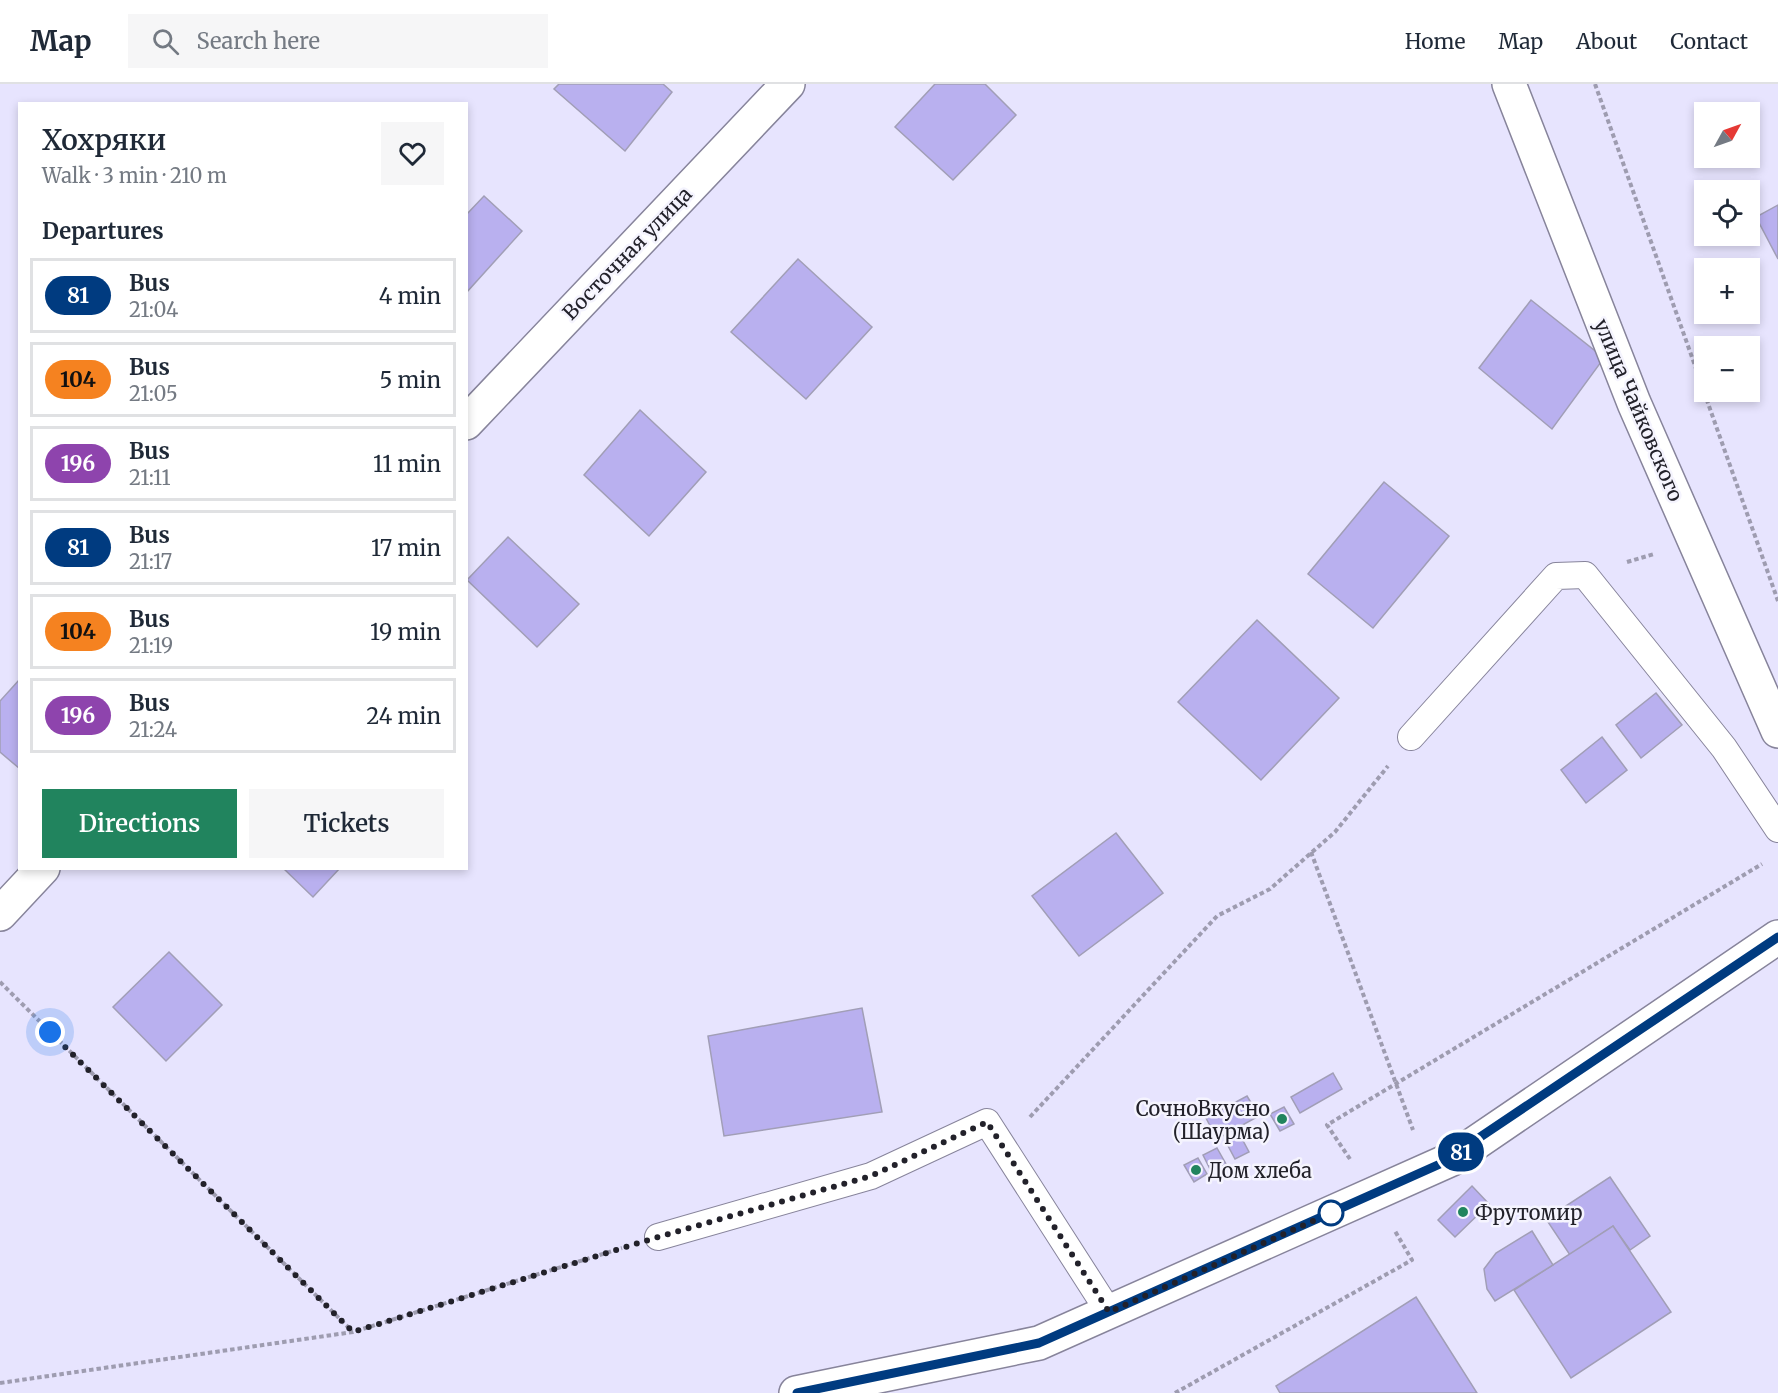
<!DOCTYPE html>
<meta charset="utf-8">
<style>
body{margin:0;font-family:Merriweather,serif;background:#f6f6f7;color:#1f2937;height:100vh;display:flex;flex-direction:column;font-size:22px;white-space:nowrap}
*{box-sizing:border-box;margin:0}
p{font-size:20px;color:#747a83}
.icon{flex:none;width:33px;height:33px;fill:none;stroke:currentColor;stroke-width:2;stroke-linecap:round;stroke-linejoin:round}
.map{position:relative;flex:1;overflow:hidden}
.details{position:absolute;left:18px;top:18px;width:450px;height:768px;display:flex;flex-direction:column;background:#fff;border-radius:0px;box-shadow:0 3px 9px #0003}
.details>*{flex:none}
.badge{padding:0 12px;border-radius:20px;font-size:21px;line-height:39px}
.needle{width:39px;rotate:50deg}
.fabs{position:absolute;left:1694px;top:18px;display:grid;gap:12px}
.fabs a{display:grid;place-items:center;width:66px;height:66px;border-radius:0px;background:#fff;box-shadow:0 3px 9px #0003;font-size:30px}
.you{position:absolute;width:30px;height:30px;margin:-15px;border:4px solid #fff;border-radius:50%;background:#1a73e8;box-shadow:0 0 0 9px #1a73e833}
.map>.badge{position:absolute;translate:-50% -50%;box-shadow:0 0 0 3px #fff}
h2{padding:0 24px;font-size:22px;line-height:54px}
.round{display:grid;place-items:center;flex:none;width:63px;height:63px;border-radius:0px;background:#f6f6f7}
.head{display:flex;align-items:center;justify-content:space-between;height:102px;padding:0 24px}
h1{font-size:28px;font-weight:600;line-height:45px}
.button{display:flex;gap:12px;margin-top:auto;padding:12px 24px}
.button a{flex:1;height:69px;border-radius:0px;background:#21845e;color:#fff;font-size:24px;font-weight:600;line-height:69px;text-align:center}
.button a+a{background:#f6f6f7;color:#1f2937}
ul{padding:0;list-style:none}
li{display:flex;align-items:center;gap:18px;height:75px;margin:0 12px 9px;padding:0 12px;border:3px solid #e0e1e3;border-radius:0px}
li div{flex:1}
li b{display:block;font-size:22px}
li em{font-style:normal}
li .badge{min-width:66px;font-weight:700;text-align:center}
header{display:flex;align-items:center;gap:36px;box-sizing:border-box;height:84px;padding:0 30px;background:#fff;border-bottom:2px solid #e0e1e3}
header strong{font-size:28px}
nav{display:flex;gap:33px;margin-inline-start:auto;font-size:21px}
.search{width:420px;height:54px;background:#f6f6f7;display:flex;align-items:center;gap:15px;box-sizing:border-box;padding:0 21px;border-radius:0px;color:#747a83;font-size:22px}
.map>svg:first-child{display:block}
</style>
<header>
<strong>Map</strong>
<div class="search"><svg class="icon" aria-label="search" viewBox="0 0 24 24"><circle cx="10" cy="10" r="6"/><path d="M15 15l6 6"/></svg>Search here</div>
<nav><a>Home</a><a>Map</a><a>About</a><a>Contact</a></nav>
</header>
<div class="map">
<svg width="1778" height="1309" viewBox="0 0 1778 1309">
<rect width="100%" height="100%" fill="#e7e4fe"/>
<g fill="#b9b0ef" stroke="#a19eb6" stroke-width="1.5">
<path d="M559,0H663L672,8L625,67L554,5Z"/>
<path d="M935,0H985L1016,31L953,96L895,43Z"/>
<path d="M484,112L522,147L466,209V131Z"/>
<path d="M1778,121V175L1756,133Z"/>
<path d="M798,175L872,243L806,315L731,248Z"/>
<path d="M1531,216L1604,274L1552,345L1479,284Z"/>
<path d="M640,326L706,388L649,452L584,391Z"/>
<path d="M1384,398L1449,452L1373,544L1308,490Z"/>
<path d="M508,453L579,520L537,563L467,496Z"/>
<path d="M1257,536L1339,614L1261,696L1178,618Z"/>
<path d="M20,595V685L0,668V617Z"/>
<path d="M1656,609L1682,641L1641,674L1616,641Z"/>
<path d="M1602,653L1627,686L1586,719L1561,686Z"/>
<path d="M1116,749L1163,809L1079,872L1032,812Z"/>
<path d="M283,784H340L313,813Z"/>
<path d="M169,868L222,921L166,977L113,923Z"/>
<path d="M862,924L882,1028L724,1052L708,952Z"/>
<path d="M1333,989L1342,1005L1300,1029L1291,1013Z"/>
<path d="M1247,1012L1259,1032L1217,1055L1206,1034Z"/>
<path d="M1284,1023L1294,1040L1280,1047L1270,1030Z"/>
<path d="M1240,1051L1249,1068L1235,1075L1226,1058Z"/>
<path d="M1217,1064L1226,1080L1212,1089L1203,1071Z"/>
<path d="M1198,1074L1207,1090L1194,1098L1184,1081Z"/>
<path d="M1610,1093L1650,1152L1630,1166L1613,1142L1570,1171L1546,1135Z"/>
<path d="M1472,1102L1489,1120L1455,1153L1438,1136Z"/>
<path d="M1613,1142L1671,1228L1571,1294L1514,1206Z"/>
<path d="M1532,1147L1553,1181L1495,1217L1487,1205L1484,1185L1496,1169Z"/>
<path d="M1416,1213L1477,1309H1280L1276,1302Z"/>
</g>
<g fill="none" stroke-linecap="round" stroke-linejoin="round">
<defs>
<g id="service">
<path d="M1411,653L1556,492L1585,491L1724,664L1778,745"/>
<path d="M658,1153L871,1092L987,1038L1109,1228"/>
</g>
<g id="minor">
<path d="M1509,0L1634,319L1778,647"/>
<path d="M466,339L788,0"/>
<path d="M0,830L43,784"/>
</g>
<path id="tertiary" d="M796,1309L1039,1259L1452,1075L1778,853"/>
</defs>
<use href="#service" stroke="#87849b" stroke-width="28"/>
<use href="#minor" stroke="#87849b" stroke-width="36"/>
<use href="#tertiary" stroke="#87849b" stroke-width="36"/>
<g stroke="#9e9cb0" stroke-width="4" stroke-dasharray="4.5 3" stroke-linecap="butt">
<path d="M1595,0L1704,307"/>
<path d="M1704,308L1778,517"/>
<path d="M1627,478L1654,470"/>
<path d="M1311,768L1413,1046"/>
<path d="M0,898L352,1247"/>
<path d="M1030,1033L1217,832L1270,805L1335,748L1388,682"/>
<path d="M1350,1075L1327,1041L1762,780"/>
<path d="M0,1299L353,1248L622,1164"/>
<path d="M1175,1309L1412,1176L1395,1147"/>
</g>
<use href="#service" stroke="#fff" stroke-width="26"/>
<use href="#minor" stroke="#fff" stroke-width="33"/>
<use href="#tertiary" stroke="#fff" stroke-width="33"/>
</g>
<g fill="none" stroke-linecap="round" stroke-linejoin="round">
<defs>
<path id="line" d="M797,1309L1039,1259L1440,1080L1778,853"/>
</defs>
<use href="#line" stroke="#fff" stroke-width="14"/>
<use href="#line" stroke="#003b80" stroke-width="9"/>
<path stroke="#22212a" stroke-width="6" stroke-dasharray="0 10.8" d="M50,948L353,1248L658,1153L871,1092L987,1038L1109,1228L1331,1129"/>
</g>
<g fill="#21845e" stroke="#f5f4fe" stroke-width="2">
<circle cx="1282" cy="1035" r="6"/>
<circle cx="1196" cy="1086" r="6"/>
<circle cx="1463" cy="1128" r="6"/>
</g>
<circle fill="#fff" stroke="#003b80" stroke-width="3" cx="1331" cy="1129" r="12"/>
<g text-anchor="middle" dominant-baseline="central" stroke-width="5" stroke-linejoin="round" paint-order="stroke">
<g font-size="20" fill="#22212a" stroke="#f5f4fe">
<text transform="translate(627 169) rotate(-46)">Восточная улица</text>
<text transform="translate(1639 326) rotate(67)">улица Чайковского</text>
</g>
<g font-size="20" fill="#22212a" stroke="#f5f4fe" text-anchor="start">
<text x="1270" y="1024" text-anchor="end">СочноВкусно<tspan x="1270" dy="23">(Шаурма)</tspan></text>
<text x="1208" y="1086">Дом хлеба</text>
<text x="1475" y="1128">Фрутомир</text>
</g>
</g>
</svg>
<div class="fabs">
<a><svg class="needle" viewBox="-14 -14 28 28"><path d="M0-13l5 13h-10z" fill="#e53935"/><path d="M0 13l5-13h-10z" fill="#747a83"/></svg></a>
<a><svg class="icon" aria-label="locate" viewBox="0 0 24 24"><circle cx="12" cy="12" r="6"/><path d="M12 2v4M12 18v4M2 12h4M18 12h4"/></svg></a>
<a>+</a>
<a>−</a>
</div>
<div class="you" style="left:50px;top:948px"></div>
<b class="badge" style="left:1461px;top:1068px;background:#003b80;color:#fff">81</b>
<section class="details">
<div class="head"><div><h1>Хохряки</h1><p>Walk · 3 min · 210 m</p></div><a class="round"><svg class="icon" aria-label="heart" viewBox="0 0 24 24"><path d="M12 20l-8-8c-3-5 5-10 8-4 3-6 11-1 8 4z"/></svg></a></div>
<h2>Departures</h2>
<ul>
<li><span class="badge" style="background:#003b80;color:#fff">81</span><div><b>Bus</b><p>21:04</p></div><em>4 min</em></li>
<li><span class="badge" style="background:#f58220;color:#111">104</span><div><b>Bus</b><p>21:05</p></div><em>5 min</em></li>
<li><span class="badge" style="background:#8e44ad;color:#fff">196</span><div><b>Bus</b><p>21:11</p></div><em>11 min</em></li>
<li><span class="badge" style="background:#003b80;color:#fff">81</span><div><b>Bus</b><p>21:17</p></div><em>17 min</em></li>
<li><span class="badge" style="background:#f58220;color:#111">104</span><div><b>Bus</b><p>21:19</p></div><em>19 min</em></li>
<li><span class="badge" style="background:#8e44ad;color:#fff">196</span><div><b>Bus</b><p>21:24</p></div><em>24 min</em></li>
</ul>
<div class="button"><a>Directions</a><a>Tickets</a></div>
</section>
</div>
